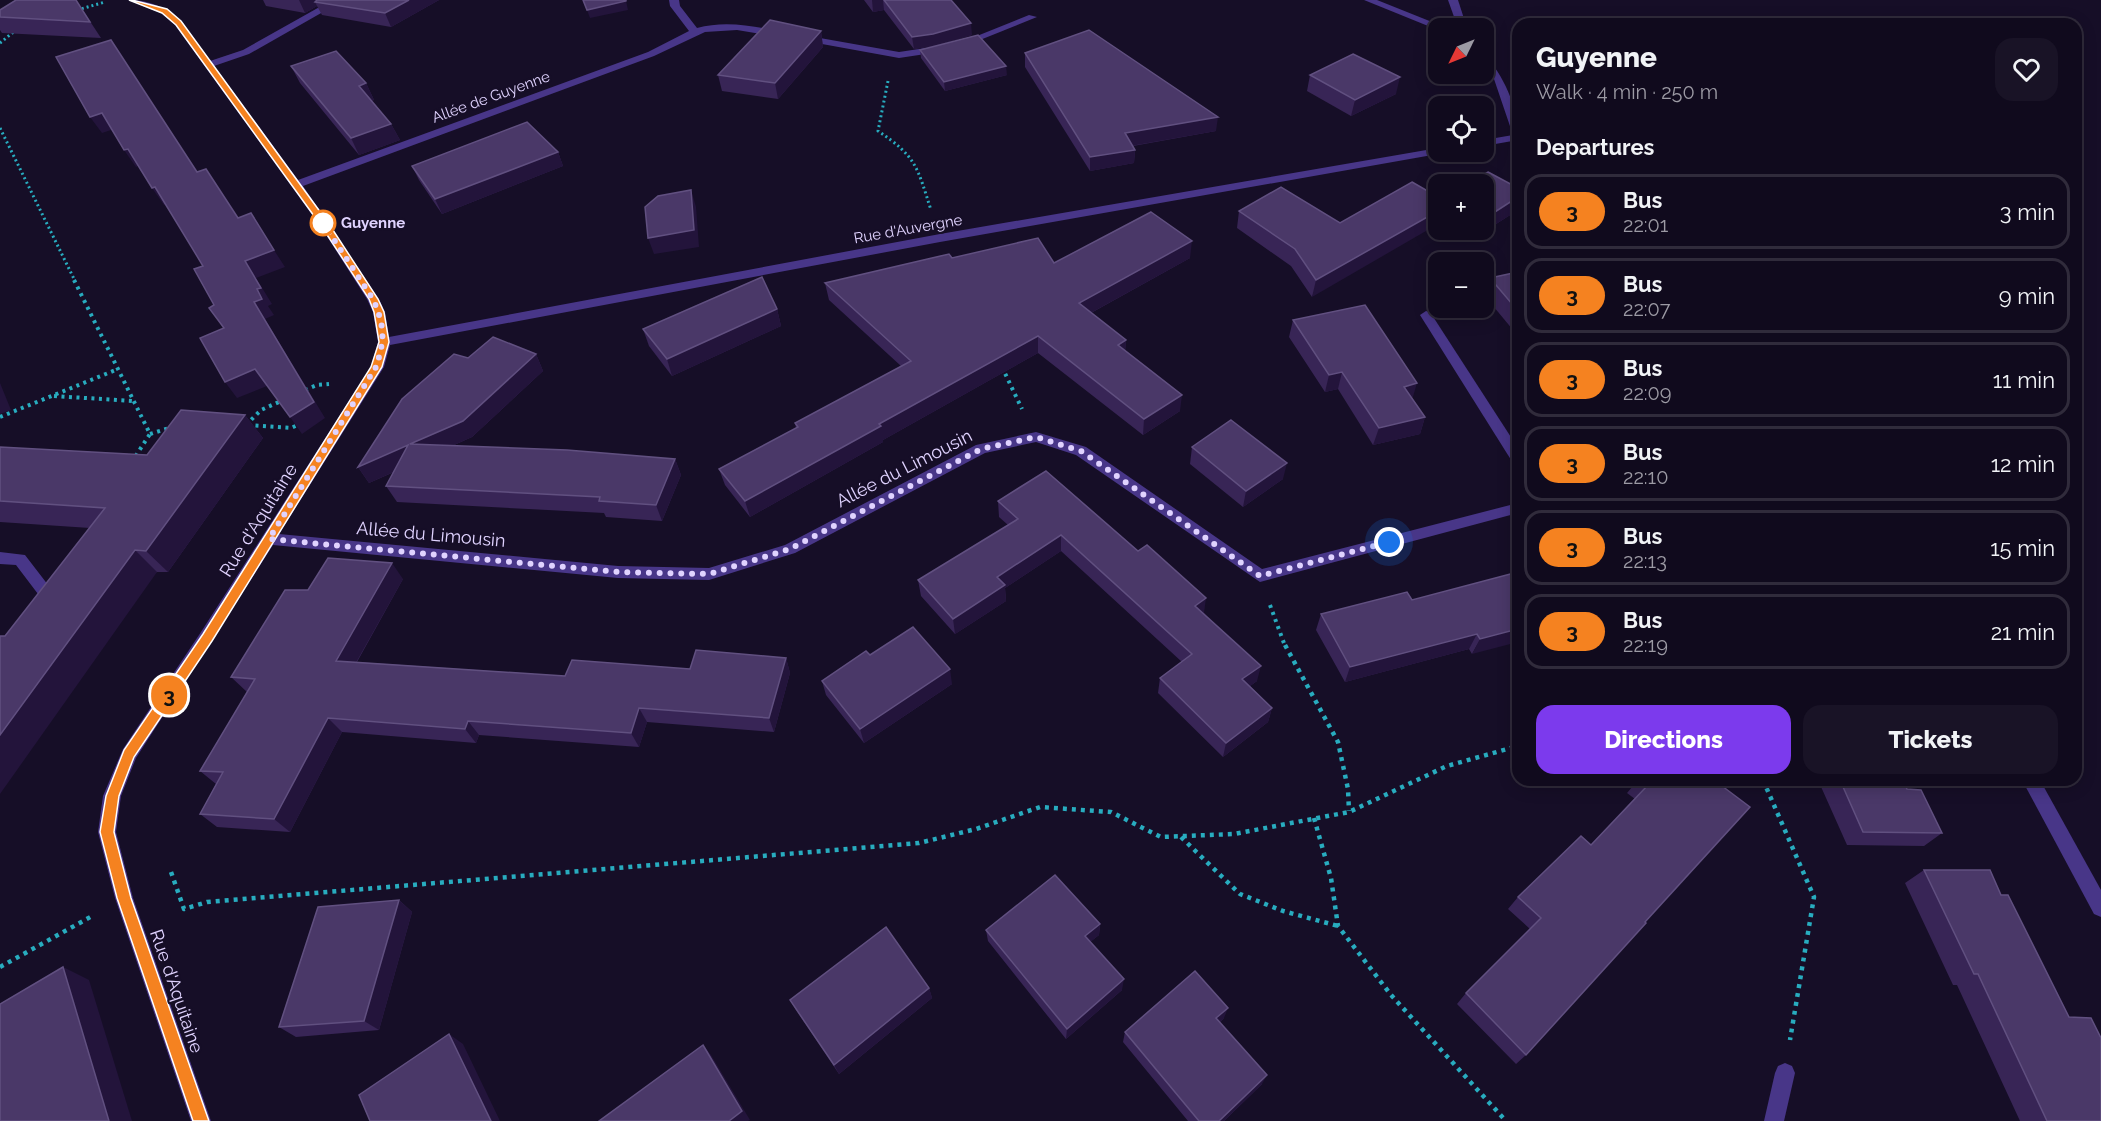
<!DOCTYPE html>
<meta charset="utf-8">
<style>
body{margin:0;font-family:Raleway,sans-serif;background:#191326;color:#f1f3f6;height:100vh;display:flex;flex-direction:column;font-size:22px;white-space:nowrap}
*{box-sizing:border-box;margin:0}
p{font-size:20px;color:#9c9aa4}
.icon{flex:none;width:33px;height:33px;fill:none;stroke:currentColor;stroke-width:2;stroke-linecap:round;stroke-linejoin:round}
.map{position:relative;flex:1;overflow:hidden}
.details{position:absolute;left:1512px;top:18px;width:570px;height:768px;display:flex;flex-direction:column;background:#100a1d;border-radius:18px;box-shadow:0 3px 15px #0003,0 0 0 2px #302b3b}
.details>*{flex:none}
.badge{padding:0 12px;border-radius:20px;font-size:21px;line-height:39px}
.needle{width:39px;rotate:227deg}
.tools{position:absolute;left:1428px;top:18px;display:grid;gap:12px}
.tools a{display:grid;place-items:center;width:66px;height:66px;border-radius:12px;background:#100a1d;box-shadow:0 3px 15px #0003,0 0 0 2px #302b3b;font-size:30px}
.you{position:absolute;width:30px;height:30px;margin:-15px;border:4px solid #fff;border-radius:50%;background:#1a73e8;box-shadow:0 0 0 9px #1a73e833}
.map>.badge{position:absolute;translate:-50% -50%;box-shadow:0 0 0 3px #fff}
h2{padding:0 24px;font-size:22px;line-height:54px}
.round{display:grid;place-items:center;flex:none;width:63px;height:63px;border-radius:18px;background:#191326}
.headline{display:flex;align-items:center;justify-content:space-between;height:102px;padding:0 24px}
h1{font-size:28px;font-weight:800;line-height:45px}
.primary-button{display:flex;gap:12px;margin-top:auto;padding:12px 24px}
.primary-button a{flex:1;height:69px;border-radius:18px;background:#7c3aed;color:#fff;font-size:24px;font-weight:800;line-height:69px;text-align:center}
.primary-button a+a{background:#191326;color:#f1f3f6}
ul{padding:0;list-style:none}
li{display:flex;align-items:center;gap:18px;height:75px;margin:0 12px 9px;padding:0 12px;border:3px solid #302b3b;border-radius:18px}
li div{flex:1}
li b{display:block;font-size:22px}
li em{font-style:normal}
li .badge{min-width:66px;font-weight:700;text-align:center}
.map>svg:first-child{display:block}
</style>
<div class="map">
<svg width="2101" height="1121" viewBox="0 0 2101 1121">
<rect width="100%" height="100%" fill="#160e27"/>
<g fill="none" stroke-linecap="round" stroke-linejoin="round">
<g stroke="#28acbf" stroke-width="3" stroke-dasharray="2 3" stroke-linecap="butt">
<path d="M77,10L105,2"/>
<path d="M0,43L16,30"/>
<path d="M888,81L878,131C917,157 917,167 931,210"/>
<path d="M0,128L75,281"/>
</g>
<g stroke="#28acbf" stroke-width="4" stroke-dasharray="3 4.5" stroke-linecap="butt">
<path d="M74,280L150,434L135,457"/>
<path d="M1002,367L1022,409"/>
<path d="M305,390L317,385L329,384"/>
<path d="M54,396L133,401"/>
<path d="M0,417L118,369"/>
<path d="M246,425L261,410L281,401"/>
<path d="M248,425L291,428L300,424"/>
<path d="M150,434L169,428"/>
<path d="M1270,605L1285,646"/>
</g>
<g stroke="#28acbf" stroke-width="4.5" stroke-dasharray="4 5" stroke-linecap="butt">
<path d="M1285,645L1338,742L1348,789L1349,811"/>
<path d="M1763,780L1814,897L1790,1040"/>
<path d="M1314,818L1331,878L1338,926L1391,995L1506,1121"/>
<path d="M1181,837L1240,894L1283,911L1338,926"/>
<path d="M171,872L184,909L207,902L919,843L976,829L1040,807L1111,812L1161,837L1234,834L1349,812L1447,766L1518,746"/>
<path d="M0,967L94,915"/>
</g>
<g fill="#483688" fill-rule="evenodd">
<path d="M128,0C172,0 187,29 210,61L243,50L332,0H344L249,54L214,66L298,180L648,52L689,31L670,6L669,0H679L680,6L697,28C725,20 755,26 782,32L784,34L779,37L737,30L705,32L654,56L303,186L379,299L385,312L389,337L940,234L1438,148V152H1443L1438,154L940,242L390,345L384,367L279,534L618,566L709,568L785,545L976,445L1036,432L1086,447L1262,569L1518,503V513L1260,582L1076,455L1036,442L985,453L795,553L709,580L618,578L273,545L136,758L121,796L116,832L133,898L211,1121H191L115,898L98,832L103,796L123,749L201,632L371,367L378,342L373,312L367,299L321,227L175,25L161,13Z"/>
<path d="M1364,0H1377L1447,28L1438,30Z"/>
<path d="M1448,0H1458L1467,28H1458Z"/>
<path d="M1029,15L1037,17L965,46L957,44Z"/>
<path d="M803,35L899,52L939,46L944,49L939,52L899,58L800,40V36Z"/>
<path d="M1484,57L1488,58C1507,83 1518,108 1518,140L1484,146V140L1513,135L1494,79L1484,66Z"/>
<path d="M1426,311L1430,312L1518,448V464L1513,463L1420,315Z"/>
<path d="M0,552L25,555L55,594C50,603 45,611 35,607L32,603L38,594L16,565L0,564Z"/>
<path d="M2022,780H2040L2101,890V917L2094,914Z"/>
<path d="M1785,1063L1792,1066L1795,1073L1784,1121H1764L1775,1073L1778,1066Z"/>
</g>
</g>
<g fill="#382556">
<path d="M76,0L101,38L2,33L0,30V17Z"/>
<path d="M263,0H439L391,27L322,15L317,6L305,13L266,6Z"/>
<path d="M864,0H951L972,35L934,46L914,49L884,10L873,12Z"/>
<path d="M821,31L823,47L778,99L722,91L718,75Z"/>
<path d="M920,50L1007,75L945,91L921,58Z"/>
<path d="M1025,53L1216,131L1133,146L1135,150L1134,163L1090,171L1025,67Z"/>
<path d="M291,66L366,83L374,100L371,101L391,124L400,140L359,155L300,83Z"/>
<path d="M1310,75L1396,94L1351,116L1307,91Z"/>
<path d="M558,152L563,166L442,214L419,180L412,166Z"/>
<path d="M1488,172L1518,188V210L1474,238L1460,230H1484V184H1466Z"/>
<path d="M1239,211L1340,223L1312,297L1291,266L1237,228Z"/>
<path d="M952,258L1054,263L1190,258L1091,313L1126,340L1125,351L1180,411L1143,435L1038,353L883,440V442L750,517L725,485L719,469L796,428L795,423L901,366L829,300L825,283Z"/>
<path d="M1518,272V336L1484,295L1490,278Z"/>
<path d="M777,309L781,326L672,376L649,346L643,329Z"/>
<path d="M1293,320L1412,398L1425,417L1420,434L1373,445L1338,389L1325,392L1289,337Z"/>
<path d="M536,354L543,371L472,437L452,446L675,459L681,475L662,521L606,517L604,513L397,502L386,486L394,472L369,483L358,467L468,358Z"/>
<path d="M245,415L263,438L168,572H157L5,636L90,528L0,522V447L147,455Z"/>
<path d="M1192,447L1283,479L1243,507L1190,464Z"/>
<path d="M998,501L1204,613L1257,681L1250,686L1272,708L1268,722L1223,757L1158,693L1160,678L1182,662L1061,551L1005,588L1006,601L955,634L921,596L918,580L1008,525L999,517Z"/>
<path d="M1518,572L1472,654L1469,649L1345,682L1316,630L1321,614L1412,600Z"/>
<path d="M403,579L357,662L565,676L690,669L786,658L790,673L774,732L647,722L639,747L479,735L476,743L342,732L290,832L217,827L200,814L216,784L200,771L247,692L231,677L308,590Z"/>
<path d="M870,655L952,684L864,743L826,695L822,681Z"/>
<path d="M1638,780H1714L1645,922L1526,1055L1516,1064L1457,1004L1466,993L1530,929L1508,909L1518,897L1591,845L1635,799L1627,793Z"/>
<path d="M1818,780H1903L1907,789L1942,833L1924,846L1847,845Z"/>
<path d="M1924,870L2001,895L2069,1017L2101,1121H2020L1957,985H1953L1905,883Z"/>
<path d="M399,900L412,912L379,1030L296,1037L279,1027Z"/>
<path d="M1100,924L1099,935L1090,942L1122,990L1066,1039L988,941L986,930Z"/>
<path d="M929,988L932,998L839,1074L796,1010L790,1000Z"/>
<path d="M1224,1018L1220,1022L1262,1084L1224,1121H1188L1123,1042L1125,1032Z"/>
</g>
<g fill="#23143b">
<path d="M299,0H327L315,2L317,6L305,13Z"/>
<path d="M409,0H439L391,27L385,13Z"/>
<path d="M872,0H883L884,10L873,12Z"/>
<path d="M626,1L628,10L590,18L587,10Z"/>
<path d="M971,23L972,35L934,46L914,49L912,37Z"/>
<path d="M821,31L823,47L778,99L775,83Z"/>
<path d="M1006,66L1007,75L945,91L944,82Z"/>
<path d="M1400,77L1396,94L1351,116L1355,100Z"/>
<path d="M366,83L374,100L367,102L359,86Z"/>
<path d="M102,113L114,129L102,133L90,117Z"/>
<path d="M1218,117L1216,131L1125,147V133Z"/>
<path d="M391,124L400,140L359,155L351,138Z"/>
<path d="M128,149L140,165L136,167L124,150Z"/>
<path d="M1135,150L1134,163L1090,171V157Z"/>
<path d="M558,152L563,166L442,214L435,199Z"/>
<path d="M155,187L167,204L164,205L152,188Z"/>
<path d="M691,190L696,207L699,247L654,254L648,238Z"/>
<path d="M1518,197V210L1474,238L1477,230H1484V219Z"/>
<path d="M1438,211V224L1312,297L1316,280Z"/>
<path d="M1192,241L1190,258L1078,320L1079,303Z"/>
<path d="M274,250L285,267L256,278L272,304L268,306L274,315L265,319L325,418L302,434L290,417L254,302L245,261Z"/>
<path d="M777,309L781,326L672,376L667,359Z"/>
<path d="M1038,336V353L883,440V442L750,517L745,501L879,424Z"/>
<path d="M1126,340L1125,357L1118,345Z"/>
<path d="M536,354L543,371L472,437L420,460L410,444Z"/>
<path d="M255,369L267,386L237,398L225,382Z"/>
<path d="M1342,372L1338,389L1325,392L1329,375Z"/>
<path d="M0,383L11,410L0,414Z"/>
<path d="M1417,383L1412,400L1404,387Z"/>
<path d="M1182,395L1180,411L1143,435L1144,419Z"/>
<path d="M245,415L263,438L168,572L146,551Z"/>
<path d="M1425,417L1420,434L1373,445L1379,428Z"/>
<path d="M408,445L418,461L369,483L358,467Z"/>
<path d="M675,459L681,475L662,521L656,505Z"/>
<path d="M1287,463L1283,479L1243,507L1246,491Z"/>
<path d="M1061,535V551L1005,588L1006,601L955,634L953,619L997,577Z"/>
<path d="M135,550L157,572L0,794V735Z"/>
<path d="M392,563L403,579L349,675L336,661Z"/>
<path d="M1206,598L1204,613L1192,621L1195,606Z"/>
<path d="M1518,629V642L1472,654L1480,639Z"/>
<path d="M1477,634L1469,649L1345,682L1350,667Z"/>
<path d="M786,658L790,673L774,732L769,718Z"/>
<path d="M1261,666L1257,681L1239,694L1242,679Z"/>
<path d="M950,669L952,684L864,743L860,729Z"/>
<path d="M639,708L647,722L639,747L631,733Z"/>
<path d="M1272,708L1268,722L1223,757L1226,743Z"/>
<path d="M328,718L342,732L290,832L274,819Z"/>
<path d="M468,721L479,735L476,743L465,729Z"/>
<path d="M399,900L412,912L379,1030L364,1021Z"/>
<path d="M1100,924L1099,935L1084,947L1085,936Z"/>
<path d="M63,967L89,980L132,1121H109Z"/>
<path d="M1124,979L1122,990L1066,1039L1067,1029Z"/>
<path d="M929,988L932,998L839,1074L834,1065Z"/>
<path d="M1228,1008L1224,1018L1213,1028L1216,1018Z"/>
<path d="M449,1034L463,1044L500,1121H491Z"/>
<path d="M703,1045L711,1055L750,1120L748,1121H729Z"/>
<path d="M1267,1075L1262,1084L1224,1121H1219Z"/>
</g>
<g fill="#4a3868" stroke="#615080" stroke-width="1.5">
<path d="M16,0H76L90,22L0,17V10Z"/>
<path d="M317,0H409L385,13L315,2Z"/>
<path d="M583,0H626V1L587,10Z"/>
<path d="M884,0H951L971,23L933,34L912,37Z"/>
<path d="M770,20L821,31L775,83L718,75Z"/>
<path d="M1089,30L1218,117L1125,133L1135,150L1090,157L1025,53Z"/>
<path d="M978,35L1006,66L944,82L920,50Z"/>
<path d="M111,40L197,172L206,169L238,218L251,213L274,250L245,261L261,288L257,289L262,299L254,302L314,402L290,417L255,369L225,382L200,338L224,328L209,308L214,305L194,269L203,266L155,187L152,188L128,149L124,150L102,113L90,117L56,57Z"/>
<path d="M336,51L366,83L359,86L391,124L351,138L291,66Z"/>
<path d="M1353,54L1400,77L1355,100L1310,75Z"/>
<path d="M527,122L558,152L435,199L412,166Z"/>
<path d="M1488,172L1518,188V197L1484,219V184H1466Z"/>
<path d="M1412,182L1438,197V211L1316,280L1295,249L1239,211L1281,187L1340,223Z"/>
<path d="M691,190L694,230L648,238L645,207L658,196Z"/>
<path d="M1151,212L1192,241L1079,303L1126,340L1118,345L1182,395L1144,419L1038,336L879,424L881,426L745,501L719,469L798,427L795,423L911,361L825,283L949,254L952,258L1038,238L1054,263Z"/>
<path d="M1518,272V311L1490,278Z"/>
<path d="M762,277L777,309L667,359L643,329Z"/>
<path d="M1365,305L1417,383L1404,387L1425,417L1379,428L1342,372L1329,375L1293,320Z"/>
<path d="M493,337L536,354L463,421L410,444L567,450L675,459L656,505L599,501L600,497L386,486L408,445L358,467L402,399L454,354L468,358Z"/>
<path d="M181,410L245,415L146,551L135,550L0,735V636H5L105,508L0,501V447L147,455Z"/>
<path d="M1231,420L1287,463L1246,491L1192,447Z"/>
<path d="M1046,471L1138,551L1147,545L1206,598L1195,606L1261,666L1242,679L1272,708L1226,743L1160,678L1192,654L1061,535L997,577L1005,585L953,619L918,580L1018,519L998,501Z"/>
<path d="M328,558L392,563L336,661L565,676L572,660L690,669L696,650L786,658L769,718L639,708L631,733L468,721L465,729L328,718L274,819L200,814L223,772L200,771L255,679L231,677L285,590H308Z"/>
<path d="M1518,572V629L1480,639L1477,634L1350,667L1321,614L1407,592L1412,600Z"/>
<path d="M913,627L950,669L860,729L822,681L866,651L870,655Z"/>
<path d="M1639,780H1714L1750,807L1645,922L1646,923L1526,1055L1466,993L1541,918L1518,897L1581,836L1591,845L1647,786Z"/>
<path d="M1840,780H1903L1907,789L1921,790L1942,833L1863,832Z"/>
<path d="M1924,870H1990L2001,895H2008L2069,1017L2091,1018L2101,1038V1121H2047L1978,974H1974Z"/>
<path d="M1055,875L1100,924L1085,936L1124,979L1067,1029L986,930Z"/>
<path d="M399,900L364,1021L279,1027L318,907Z"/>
<path d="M886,927L929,988L834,1065L790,1000Z"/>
<path d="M63,967L109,1121H0V1004Z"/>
<path d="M1195,971L1228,1008L1216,1018L1267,1075L1219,1121H1199L1125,1032Z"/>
<path d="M449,1034L491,1121H370L359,1095Z"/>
<path d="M703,1045L742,1111L729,1121H599Z"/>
</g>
<path fill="#f58220" stroke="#fff" stroke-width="1.5" d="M129,0H132L167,9L181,21L329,224L378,299L384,312L389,342L382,367L212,641L134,757L119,796L114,832L131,898L209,1121H193L117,898L100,832L106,796L124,750L203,634L371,367L379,342L374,312L369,299L322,227L176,25L162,13Z"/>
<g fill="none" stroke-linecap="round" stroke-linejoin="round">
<path stroke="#e0d3ff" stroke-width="6" stroke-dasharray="0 10.8" d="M323,223L373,299C385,327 385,339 376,367L269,539L618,572L709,574L790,549L981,449L1036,437L1081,451L1260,576L1389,542"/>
</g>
<circle fill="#fff" stroke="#f58220" stroke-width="3" cx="323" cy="223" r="12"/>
<g text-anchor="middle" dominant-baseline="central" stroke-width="4.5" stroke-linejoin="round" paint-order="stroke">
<g font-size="15" fill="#e0d3ff" stroke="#160e27">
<text transform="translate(491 97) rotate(-20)">Allée de Guyenne</text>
<text transform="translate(908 229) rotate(-10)">Rue d'Auvergne</text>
</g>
<g font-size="15" font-weight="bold" fill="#e0d3ff" stroke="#160e27" text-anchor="start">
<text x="341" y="223">Guyenne</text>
</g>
<g font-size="18" fill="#e0d3ff" stroke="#160e27">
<text transform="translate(904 468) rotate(-27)">Allée du Limousin</text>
<text transform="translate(258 520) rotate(-58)">Rue d'Aquitaine</text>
<text transform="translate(431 534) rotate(5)">Allée du Limousin</text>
<text transform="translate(177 991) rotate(71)">Rue d'Aquitaine</text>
</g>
</g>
</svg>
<div class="tools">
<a><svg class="needle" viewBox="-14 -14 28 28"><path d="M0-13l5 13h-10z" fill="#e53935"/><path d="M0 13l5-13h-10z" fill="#9c9aa4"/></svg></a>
<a><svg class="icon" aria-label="locate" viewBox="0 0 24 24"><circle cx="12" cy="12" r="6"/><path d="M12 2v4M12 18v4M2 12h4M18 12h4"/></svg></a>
<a>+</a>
<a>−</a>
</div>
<div class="you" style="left:1389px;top:542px"></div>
<b class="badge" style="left:169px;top:695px;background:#f58220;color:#111">3</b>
<section class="details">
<div class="headline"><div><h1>Guyenne</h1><p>Walk · 4 min · 250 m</p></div><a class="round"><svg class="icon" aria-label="heart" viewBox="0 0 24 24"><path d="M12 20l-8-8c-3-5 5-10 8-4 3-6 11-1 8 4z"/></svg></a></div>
<h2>Departures</h2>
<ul>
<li><span class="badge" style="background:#f58220;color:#111">3</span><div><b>Bus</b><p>22:01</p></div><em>3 min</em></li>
<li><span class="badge" style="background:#f58220;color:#111">3</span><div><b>Bus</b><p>22:07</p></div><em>9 min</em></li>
<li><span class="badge" style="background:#f58220;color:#111">3</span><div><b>Bus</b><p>22:09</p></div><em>11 min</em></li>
<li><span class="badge" style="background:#f58220;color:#111">3</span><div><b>Bus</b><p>22:10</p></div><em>12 min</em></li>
<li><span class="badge" style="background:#f58220;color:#111">3</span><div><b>Bus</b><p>22:13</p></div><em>15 min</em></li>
<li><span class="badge" style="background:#f58220;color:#111">3</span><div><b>Bus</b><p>22:19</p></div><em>21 min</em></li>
</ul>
<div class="primary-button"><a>Directions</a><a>Tickets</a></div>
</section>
</div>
